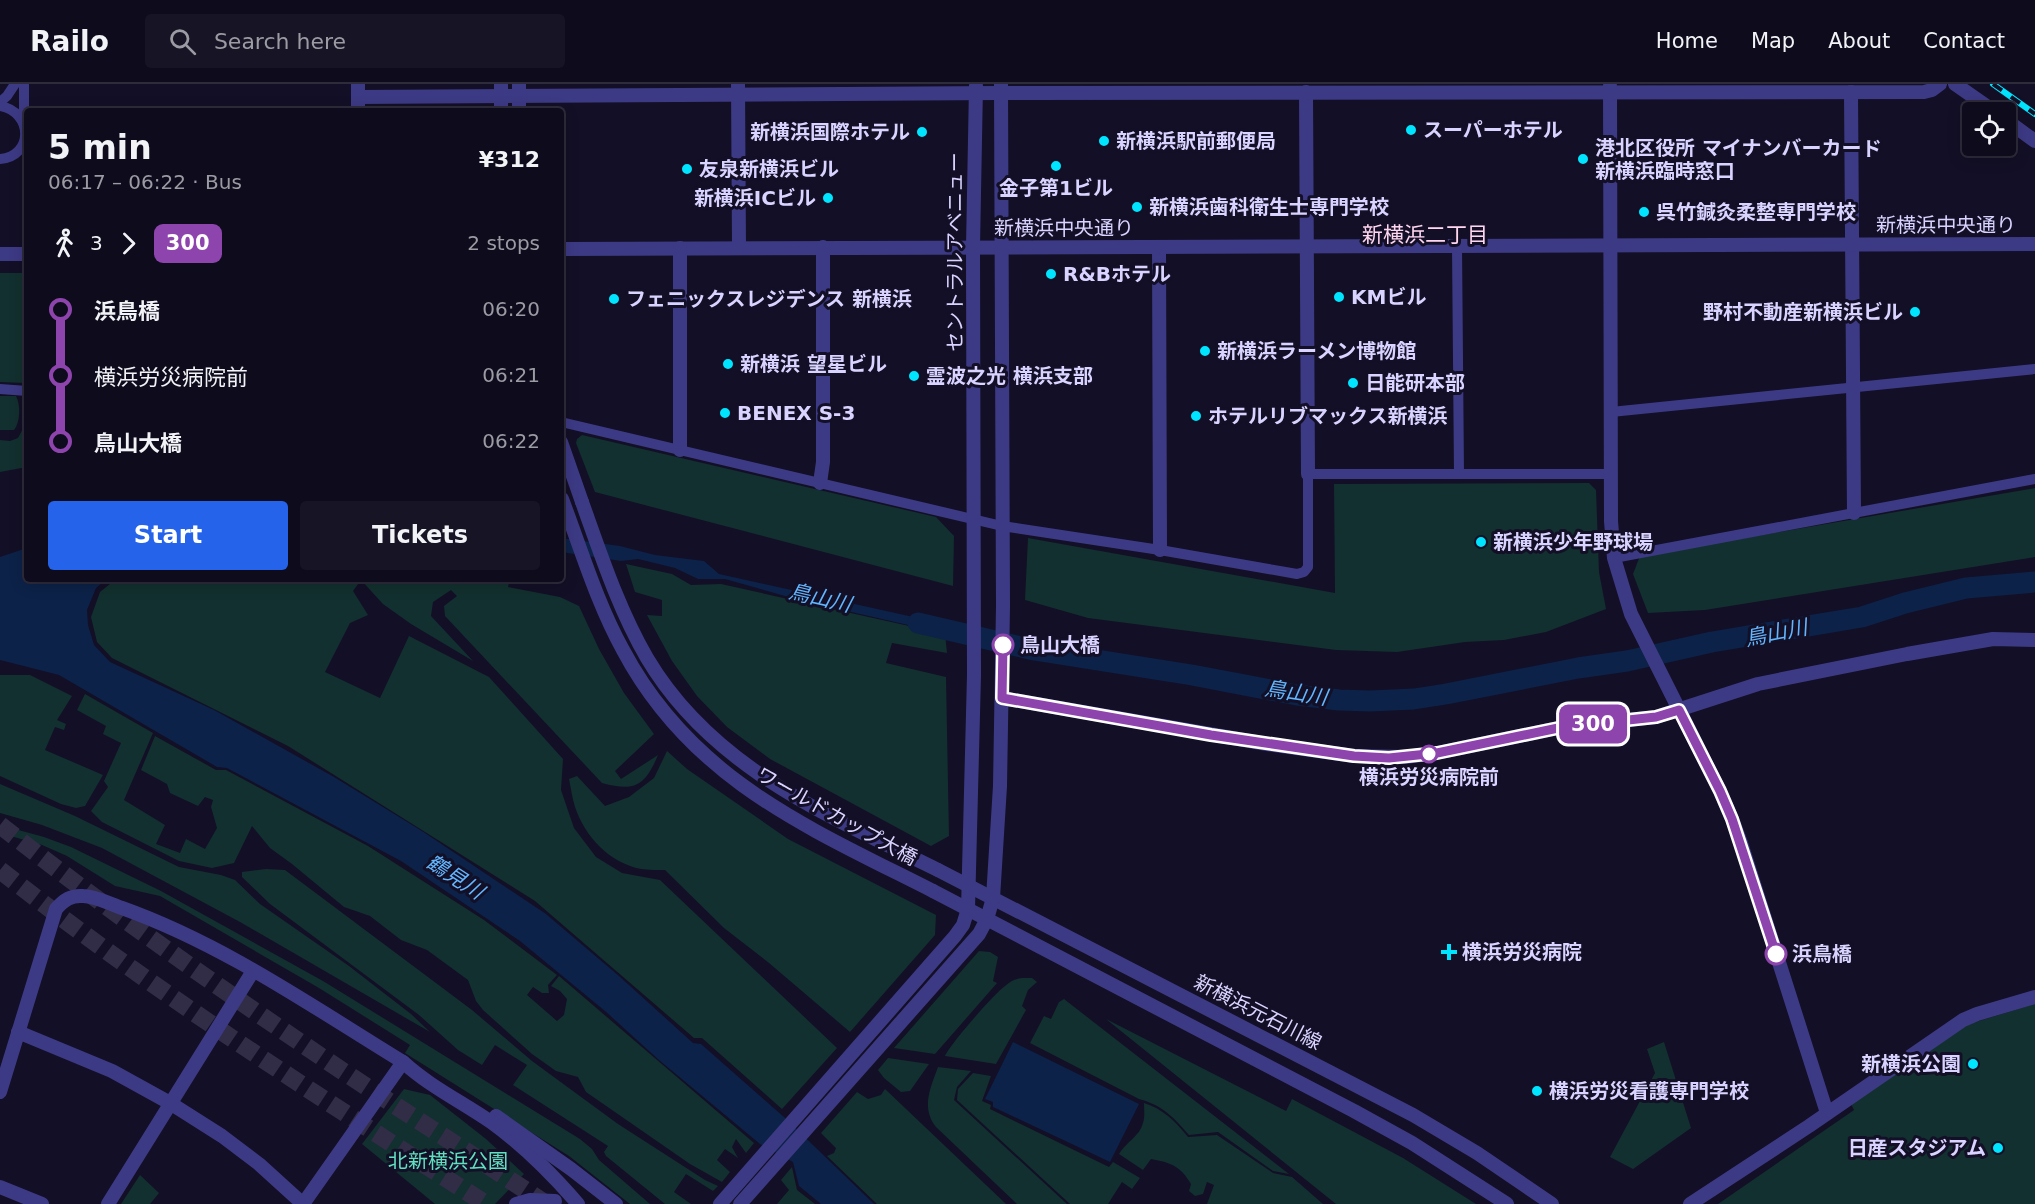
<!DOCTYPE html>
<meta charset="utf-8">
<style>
body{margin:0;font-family:"DejaVu Sans","Noto Sans JP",sans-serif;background:#171425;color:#f1f3f6;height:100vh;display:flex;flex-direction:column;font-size:22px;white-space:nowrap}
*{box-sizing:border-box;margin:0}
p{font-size:20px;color:#9b9ba3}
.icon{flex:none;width:33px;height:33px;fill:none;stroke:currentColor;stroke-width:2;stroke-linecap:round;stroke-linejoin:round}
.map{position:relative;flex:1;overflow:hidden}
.sheet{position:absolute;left:24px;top:24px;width:540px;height:474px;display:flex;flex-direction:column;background:#0e0b1c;border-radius:6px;box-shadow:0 3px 15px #0003,0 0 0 2px #2e2b3b}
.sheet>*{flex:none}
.badge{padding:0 12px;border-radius:9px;font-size:21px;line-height:39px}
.controls{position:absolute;left:1962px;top:18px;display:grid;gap:12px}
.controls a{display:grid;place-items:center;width:54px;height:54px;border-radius:6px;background:#0e0b1c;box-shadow:0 3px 15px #0003,0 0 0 2px #2e2b3b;font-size:30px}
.map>.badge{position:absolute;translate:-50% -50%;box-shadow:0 0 0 3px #fff}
.legs{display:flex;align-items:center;gap:9px;height:66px;padding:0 24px;font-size:20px}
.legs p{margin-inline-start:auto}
.head{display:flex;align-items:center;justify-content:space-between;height:102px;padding:0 24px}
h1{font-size:33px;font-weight:700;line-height:45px}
.button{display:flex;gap:12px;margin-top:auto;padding:12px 24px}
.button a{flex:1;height:69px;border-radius:6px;background:#2563eb;color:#fff;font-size:24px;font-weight:700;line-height:69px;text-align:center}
.button a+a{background:#171425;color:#f1f3f6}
ul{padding:0 24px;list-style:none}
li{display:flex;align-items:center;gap:21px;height:66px;font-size:22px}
li i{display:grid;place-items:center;width:9px;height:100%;margin:0 8px;background:currentColor}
li i::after{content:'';width:15px;height:15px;margin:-8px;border:4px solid;border-radius:50%;background:#0e0b1c}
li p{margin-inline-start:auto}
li:first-child i{background:linear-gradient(#0000 50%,currentColor 0)}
li:last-child i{background:linear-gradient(currentColor 50%,#0000 0)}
header{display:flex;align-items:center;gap:36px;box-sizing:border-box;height:84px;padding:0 30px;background:#0e0b1c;border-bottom:2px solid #2e2b3b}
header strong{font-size:28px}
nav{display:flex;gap:33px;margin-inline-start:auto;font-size:21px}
.search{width:420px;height:54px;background:#171425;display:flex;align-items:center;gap:15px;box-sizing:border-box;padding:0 21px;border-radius:6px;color:#9b9ba3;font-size:22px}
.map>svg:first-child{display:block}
</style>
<header>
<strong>Railo</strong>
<div class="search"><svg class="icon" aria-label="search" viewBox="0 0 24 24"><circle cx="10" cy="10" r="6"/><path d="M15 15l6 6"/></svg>Search here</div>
<nav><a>Home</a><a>Map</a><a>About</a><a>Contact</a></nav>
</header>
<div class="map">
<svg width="2035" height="1120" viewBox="0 0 2035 1120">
<rect width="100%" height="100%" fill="#130f26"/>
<g fill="#12302f">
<path d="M0,189H27V298L25,299L0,298Z"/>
<path d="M0,312H16C21,321 20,339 14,346H0Z"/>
<path d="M26,314L27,383L0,388V356L10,357L18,354L25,341Z"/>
<path d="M582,351L936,433L954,452L953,502L595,408L576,359L577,355Z"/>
<path d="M1589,399L1596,406L1599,488L1606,525L1546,548L1504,556L1465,558L1397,568L1336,566L1088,534L1025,516L1028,454L1335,509L1334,400Z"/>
<path d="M2035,404V473L1705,526L1648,529L1633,490L1640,472Z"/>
<path d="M626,480L672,490L691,501L721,500L945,550L947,569L892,559L886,579L946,593L949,752L931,762L770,675L727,643L697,612L672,577L647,531L662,532V516L635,508Z"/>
<path d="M116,495H510L508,503L560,513L579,522L599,565L624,609L654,650L615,687L621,695L658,671C645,702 635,708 602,699L445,532L444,522L457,512L451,506L433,518L431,532L473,577L411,540L383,520L361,496L353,507L368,531L350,539L325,588L380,614L409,552L489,593L563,675L561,706L574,744L596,773L622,789L660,796L837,964L782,1025L702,954H694L535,817L288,662L112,574L97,558L91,533L100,508Z"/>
<path d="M0,591H30L72,612L57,636L66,640L64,646L55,643L45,666L103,691L85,722L76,724L61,720L0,692Z"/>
<path d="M85,610L153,649L124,716L165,741L156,760L180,769L186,755L205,765L217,744L211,723L213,716L205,713L198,722L170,709L167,700L141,686L155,652L216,686H226L368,762L484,836L557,891L548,901L549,909H542L533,903L527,911L557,937L564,931L567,915L560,907L551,902L559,892L754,1059L746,1069L736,1055L732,1063L738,1074L725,1065L717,1076L730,1088L722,1098L690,1080L586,1008L578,993L556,987L532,970L483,926L476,917L468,896L427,866L401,856L370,832L344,823L292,780L270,764L252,742L234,779L212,784L179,777L102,738L91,727L108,703L104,697L121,659L103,650L106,642L77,626Z"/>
<path d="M667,667L687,685L788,755L936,831L935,851L850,948L769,879L724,844L665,786C657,786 649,786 641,785C610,779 585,753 575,723C572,714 571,704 569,695L577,692L605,722L629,713L654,694Z"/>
<path d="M0,700L75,732L179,783L221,791L235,796L260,820L349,882L411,930L430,948L240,838L102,764L42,741L0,729Z"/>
<path d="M0,741L44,753L71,763L161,807L323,897L580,1055L592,1065L599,1076L650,1120H630L569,1072L405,969L410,961L319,904L160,812L115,802L67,772L42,761L0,749Z"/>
<path d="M266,785L285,786L472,926L532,977L618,1040L705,1096L718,1102L713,1107L686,1090L674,1108L691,1120H665L606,1072L604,1068L608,1062L513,1001L527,981L495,961L482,981L458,966L419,931L270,820L242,793V788Z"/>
<path d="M979,867L990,868L998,873L993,897L997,899L935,970L894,964Z"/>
<path d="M1022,894H1032L1037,898L1028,906L1022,922L1026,926L996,980L945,972C951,959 993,911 1005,902C1011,897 1015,895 1022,894Z"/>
<path d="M1064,915L1289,1090L1273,1087L1218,1048L1189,1051C1173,1033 1164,1022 1139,1015L1030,959L1044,932L1051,935L1059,918Z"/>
<path d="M2035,920V1120H1718L1854,1026L1851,1020L1969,940Z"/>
<path d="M1106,935L1286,1027L1292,1015L1403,1074L1476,1120H1336Z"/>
<path d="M1664,958L1691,1044L1633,1085L1610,1073L1655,989L1647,965Z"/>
<path d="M888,974L929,980L910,1007L901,1008L884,994L878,986Z"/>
<path d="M938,983L971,987L957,1003L954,1016L1067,1120H1017L936,1043C921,1024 930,1005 938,983Z"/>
<path d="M973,989L991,992L982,1017L991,1021L990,1025L1109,1083L1113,1078L1140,1094L1132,1105L1122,1098L1108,1120H1070L957,1016L958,1005Z"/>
<path d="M404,1005L430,1011L486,1055L524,1090L495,1120H435L362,1060Z"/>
<path d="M885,1005L1006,1120H877L827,1072L834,1069L836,1064L821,1049L857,1008L868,1015L881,1011Z"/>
<path d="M1144,1019C1163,1025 1175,1037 1188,1053L1217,1051L1273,1089L1292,1093L1323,1120H1207L1214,1101L1207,1098L1203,1110L1195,1112L1189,1107L1191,1100C1180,1082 1172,1079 1151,1075L1143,1086L1119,1070C1126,1058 1140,1052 1143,1039C1145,1033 1144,1025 1144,1019Z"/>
<path d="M792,1083L797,1106L815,1120H777L789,1106L781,1096Z"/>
<path d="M140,1091L159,1109L150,1120H121Z"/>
</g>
<g fill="#0c2248">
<path d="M561,454L620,462L655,471L704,477L719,490L945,540L943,549L799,516L725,495H698L675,484L638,475L621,477L561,468Z"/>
<path d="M27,464V495H107L96,504L87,526L88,541L94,561L110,578L214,626L334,693L422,747L546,830L619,892L693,959L701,960L784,1033L874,1120H821L799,1102L793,1078L760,1060L659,976L605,927L520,857L401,777L227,684L217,683L59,591L0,576V473Z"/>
<path d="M1013,958L1139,1020L1110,1078L993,1023V1018L985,1015Z"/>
</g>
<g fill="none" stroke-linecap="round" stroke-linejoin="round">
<path stroke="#0c2248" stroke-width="21" d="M918,539L1034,566L1192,591L1297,611L1339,616L1370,617L1414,615L1446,610L1578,584L1627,577L1712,558L1862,533L1905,519L1966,504L2035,498"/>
<g stroke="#312d47" stroke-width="18" stroke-dasharray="18 9" stroke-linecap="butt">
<path d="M0,741C106,825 217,902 329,978C401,1026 475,1072 546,1120"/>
<path d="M0,786C154,908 321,1014 486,1120"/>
</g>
<g stroke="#3d3a85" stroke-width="10">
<path d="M24,0V39"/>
<path d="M0,18L7,12L15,0"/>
<path d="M0,22C33,28 34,72 0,75"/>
<path d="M1457,162L1459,390"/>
<path d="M0,305L27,307"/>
<path d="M1611,328L2035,285"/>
<path d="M561,338L1002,442L1160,466L1297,490L1304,488L1308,483V390H1612"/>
<path d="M1614,474L2035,395"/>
</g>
<g stroke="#3d3a85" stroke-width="14">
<path d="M358,0V27"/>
<path d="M501,0V27"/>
<path d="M519,0V27"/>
<path d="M738,0L739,164"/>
<path d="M1955,0L1995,28"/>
<path d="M1610,2L1611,437L1614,474L1631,530L1720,707L1732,735L1741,759L1827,1029"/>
<path d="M1306,8L1308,390"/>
<path d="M1851,8L1854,429"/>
<path d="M358,13L1000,9L1924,8L1932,6L1940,0"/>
<path d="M2006,36L2035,57"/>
<path d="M1159,163L1160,466"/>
<path d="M561,165L2035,160"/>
<path d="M0,170H27"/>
<path d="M561,358L582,418"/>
<path d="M680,366V164"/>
<path d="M820,399L823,378V163"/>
<path d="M1002,614L1267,660L1354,672L1405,673L1437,669L1563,643L1656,633L1758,600L1907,570L1993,555L2035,556"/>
<path d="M938,786L1413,1031L1477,1069L1552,1120"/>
<path d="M933,807L1354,1027L1412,1059L1507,1120"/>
<path d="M18,948L112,987L170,1019L222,1052L259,1080L303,1120"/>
<path d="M0,1008L56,825C64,816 71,811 83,812C95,812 110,820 122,824C223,860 313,923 403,978C429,1002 462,1018 491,1038C523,1061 552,1090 578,1120"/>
<path d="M496,1032L571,1085L616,1120"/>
<path d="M0,1103L42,1120"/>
<path d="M108,1120L253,887"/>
<path d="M303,1120L403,978"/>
<path d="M720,1120L955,852L963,841L968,825L974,591L973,163L976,2"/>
<path d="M740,1120L979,850L987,835L993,814L1000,702L1003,522L1001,1"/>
<path d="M1690,1120L1809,1042L1963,936L1977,930L2035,913"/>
</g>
<defs>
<path id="rail" d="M1993,0L2035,30"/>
</defs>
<use href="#rail" stroke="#00e5ff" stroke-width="6"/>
<use href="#rail" stroke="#130f26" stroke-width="4" stroke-dasharray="11" stroke-linecap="butt"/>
<g stroke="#3d3a85" stroke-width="14">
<path d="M562,415C581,465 597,519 623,566C692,696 809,744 933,807"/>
<path d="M582,418C601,471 619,526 647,574C712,684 829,732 938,786"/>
<path d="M516,1120L530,1116L555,1117"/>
</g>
</g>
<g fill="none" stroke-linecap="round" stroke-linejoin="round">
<defs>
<path id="line-1" d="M1003,561L1002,614L1211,651L1354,672L1389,674L1437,669L1563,643L1656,633L1679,626L1720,707L1732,735L1776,870"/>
</defs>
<use href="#line-1" stroke="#fff" stroke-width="14"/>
<use href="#line-1" stroke="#8e44ad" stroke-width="9"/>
</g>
<g fill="#00e5ff" stroke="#130f26" stroke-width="2">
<circle cx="1411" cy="46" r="6"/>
<circle cx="922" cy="48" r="6"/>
<circle cx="1104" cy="57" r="6"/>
<circle cx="1583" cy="75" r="6"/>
<circle cx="1056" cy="82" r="6"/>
<circle cx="687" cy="85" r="6"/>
<circle cx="828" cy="114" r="6"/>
<circle cx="1137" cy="123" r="6"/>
<circle cx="1644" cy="128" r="6"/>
<circle cx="1051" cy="190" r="6"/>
<circle cx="1339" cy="213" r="6"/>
<circle cx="614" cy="215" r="6"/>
<circle cx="1915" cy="228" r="6"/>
<circle cx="1205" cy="267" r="6"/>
<circle cx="728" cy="280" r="6"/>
<circle cx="914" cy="292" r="6"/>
<circle cx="1353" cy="299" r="6"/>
<circle cx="725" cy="329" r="6"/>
<circle cx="1196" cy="332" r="6"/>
<circle cx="1481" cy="458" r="6"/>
<path d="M1446 859h6v6h6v6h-6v6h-6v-6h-6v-6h6z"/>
<circle cx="1973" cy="980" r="6"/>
<circle cx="1537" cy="1007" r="6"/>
<circle cx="1998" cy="1064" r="6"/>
</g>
<g fill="#fff" stroke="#8e44ad" stroke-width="3">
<circle cx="1003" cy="561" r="10"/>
<circle cx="1429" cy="670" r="8"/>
<circle cx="1776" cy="870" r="10"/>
</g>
<g text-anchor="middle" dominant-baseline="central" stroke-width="6" stroke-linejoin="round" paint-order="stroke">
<g font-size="20" font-weight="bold" fill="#d9d4ff" stroke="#130f26" text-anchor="start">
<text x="1423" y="46">スーパーホテル</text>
<text x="910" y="48" text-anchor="end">新横浜国際ホテル</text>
<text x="1116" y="57">新横浜駅前郵便局</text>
<text x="1595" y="64">港北区役所 マイナンバーカード<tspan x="1595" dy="23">新横浜臨時窓口</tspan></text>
<text x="699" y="85">友泉新横浜ビル</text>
<text x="1056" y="104" text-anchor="middle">金子第1ビル</text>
<text x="816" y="114" text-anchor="end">新横浜ICビル</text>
<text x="1149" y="123">新横浜歯科衛生士専門学校</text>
<text x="1656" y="128">呉竹鍼灸柔整専門学校</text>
<text x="1063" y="190">R&amp;Bホテル</text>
<text x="1351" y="213">KMビル</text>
<text x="626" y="215">フェニックスレジデンス 新横浜</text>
<text x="1903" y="228" text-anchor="end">野村不動産新横浜ビル</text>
<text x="1217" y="267">新横浜ラーメン博物館</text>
<text x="740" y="280">新横浜 望星ビル</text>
<text x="926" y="292">霊波之光 横浜支部</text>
<text x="1365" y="299">日能研本部</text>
<text x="737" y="329">BENEX S-3</text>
<text x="1208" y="332">ホテルリブマックス新横浜</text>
<text x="1493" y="458">新横浜少年野球場</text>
<text x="1462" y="868">横浜労災病院</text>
<text x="1961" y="980" text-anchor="end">新横浜公園</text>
<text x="1549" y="1007">横浜労災看護専門学校</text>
<text x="1986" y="1064" text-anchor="end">日産スタジアム</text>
</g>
<g font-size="20" fill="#d9d4ff" stroke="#130f26">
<text x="1946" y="141">新横浜中央通り</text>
<text x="1064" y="144">新横浜中央通り</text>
<text transform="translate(955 168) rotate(-90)">セントラルアベニュー</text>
<text transform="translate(837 732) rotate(29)">ワールドカップ大橋</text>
<text transform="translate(1258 928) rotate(27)">新横浜元石川線</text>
</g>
<g font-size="20" font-weight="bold" fill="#d9d4ff" stroke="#130f26" text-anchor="start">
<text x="1020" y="561">鳥山大橋</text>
<text x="1429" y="693" text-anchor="middle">横浜労災病院前</text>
<text x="1792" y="870">浜鳥橋</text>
</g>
<g font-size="20" fill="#5fe0c0" stroke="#130f26">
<text x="448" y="1077">北新横浜公園</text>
</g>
<g font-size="21" fill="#ffd6f0" stroke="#130f26">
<text x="1425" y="151">新横浜二丁目</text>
</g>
<g font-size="21" font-style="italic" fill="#62b6ff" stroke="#130f26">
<text transform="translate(820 514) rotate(13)">鳥山川</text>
<text transform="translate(1776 549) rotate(-11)">鳥山川</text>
<text transform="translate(1296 609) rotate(9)">鳥山川</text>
<text transform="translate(455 793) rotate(33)">鶴見川</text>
</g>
</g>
</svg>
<div class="controls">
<a><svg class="icon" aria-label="locate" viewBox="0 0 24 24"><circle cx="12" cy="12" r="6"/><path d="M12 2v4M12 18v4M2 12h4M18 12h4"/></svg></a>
</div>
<b class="badge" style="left:1593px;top:640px;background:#8e44ad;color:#fff">300</b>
<section class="sheet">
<div class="head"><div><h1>5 min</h1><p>06:17 – 06:22 · Bus</p></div><b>¥312</b></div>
<div class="legs"><svg class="icon" aria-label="walk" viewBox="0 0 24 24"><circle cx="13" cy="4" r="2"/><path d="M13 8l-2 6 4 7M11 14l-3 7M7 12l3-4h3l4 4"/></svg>3<svg class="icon" aria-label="forward" viewBox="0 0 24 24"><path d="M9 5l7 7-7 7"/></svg><b class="badge" style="background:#8e44ad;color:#fff">300</b><p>2 stops</p></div>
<ul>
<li><i style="color:#8e44ad"></i><b>浜鳥橋</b><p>06:20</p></li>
<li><i style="color:#8e44ad"></i><span>横浜労災病院前</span><p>06:21</p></li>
<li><i style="color:#8e44ad"></i><b>鳥山大橋</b><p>06:22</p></li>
</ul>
<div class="button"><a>Start</a><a>Tickets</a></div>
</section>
</div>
